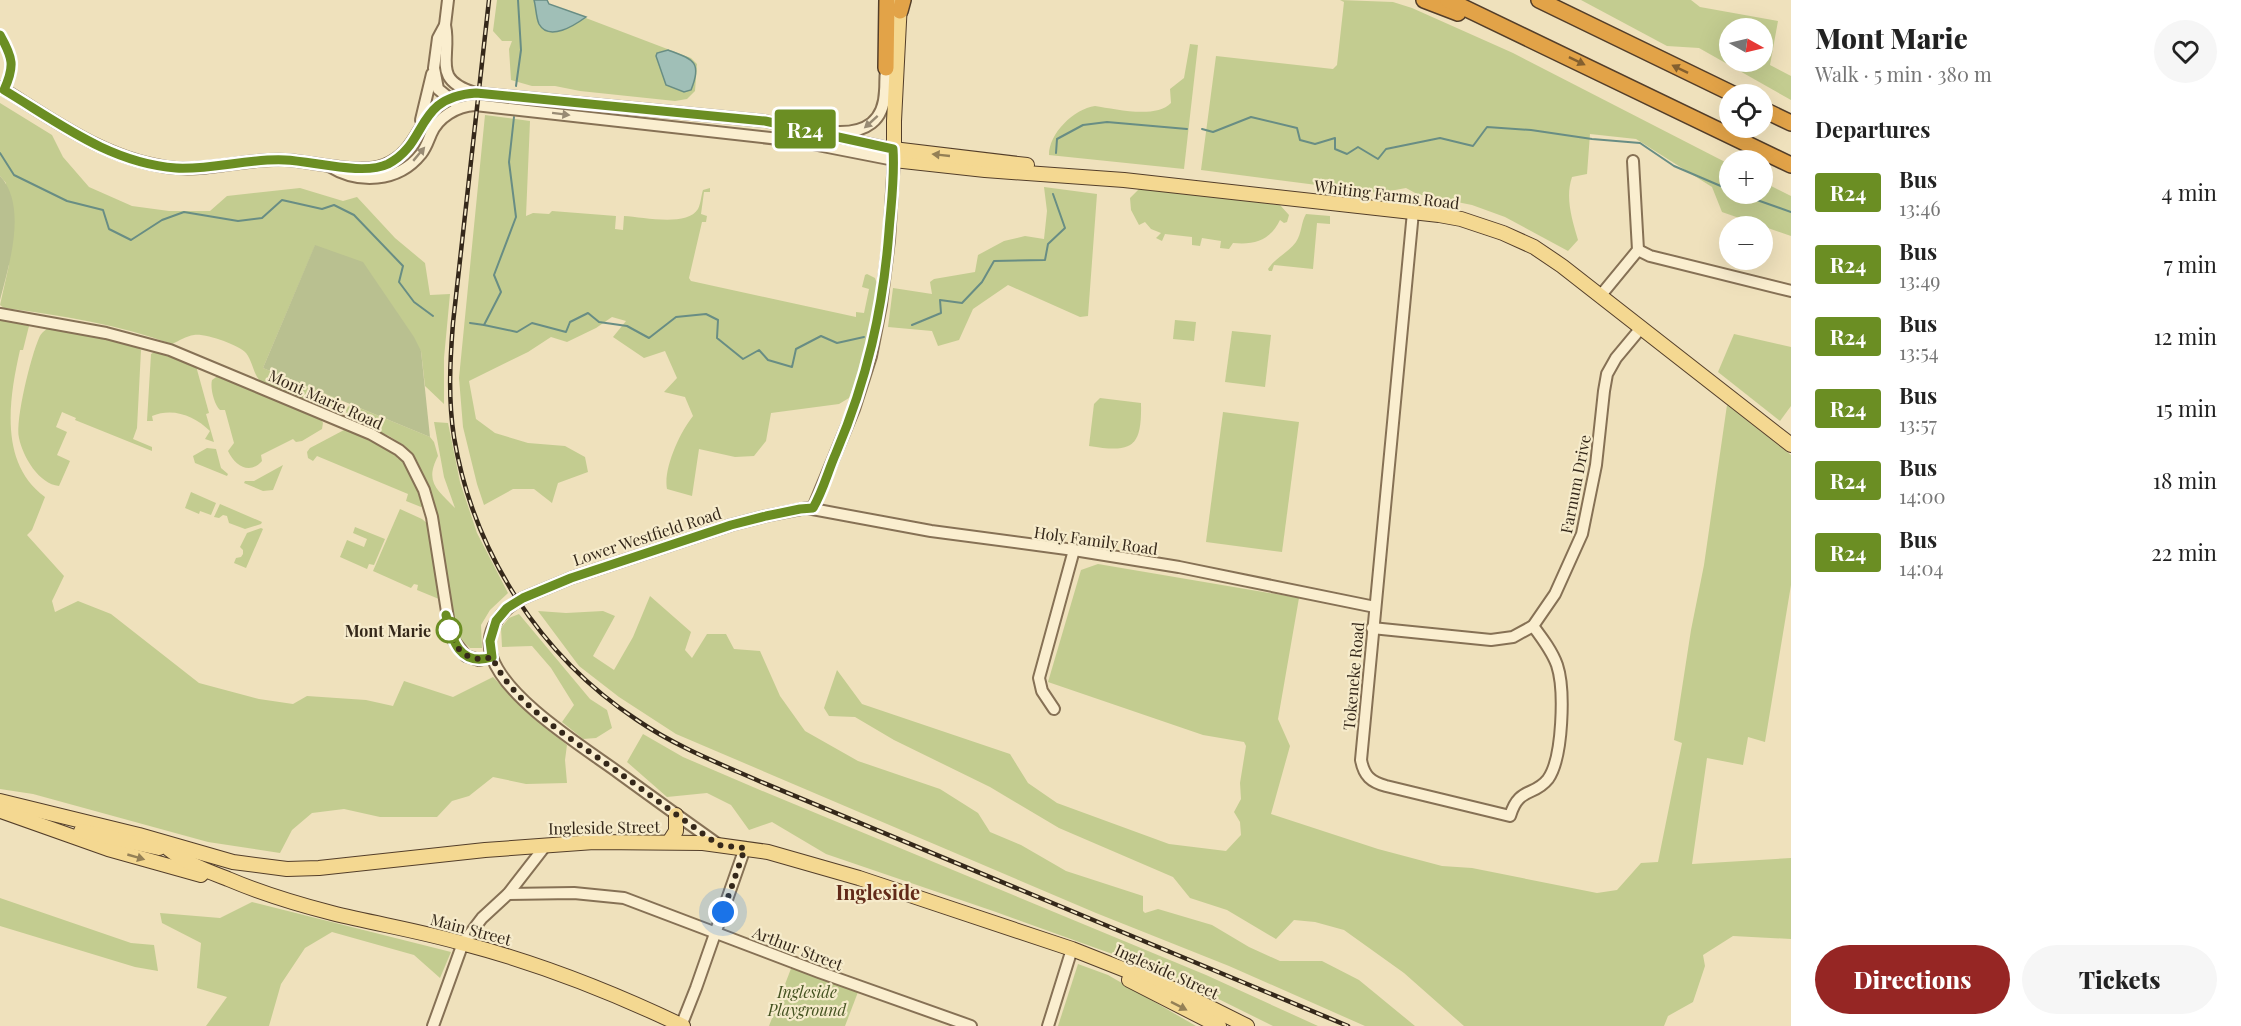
<!DOCTYPE html>
<meta charset="utf-8">
<style>
body{margin:0;font-family:"Playfair Display",serif;background:#f6f6f6;color:#222;height:100vh;display:flex;flex-direction:column;font-size:22px;white-space:nowrap}
*{box-sizing:border-box;margin:0}
p{font-size:20px;color:#767676}
.icon{flex:none;width:33px;height:33px;fill:none;stroke:currentColor;stroke-width:2;stroke-linecap:round;stroke-linejoin:round}
.map{position:relative;flex:1;overflow:hidden}
.side{display:flex;flex-direction:column;background:#fff;width:450px}
.side>*{flex:none}
.badge{padding:0 12px;border-radius:4px;font-size:21px;line-height:39px}
.needle{width:39px;rotate:98deg}
.controls{position:absolute;left:1719px;top:18px;display:grid;gap:12px}
.controls a{display:grid;place-items:center;width:54px;height:54px;border-radius:50%;background:#fff;box-shadow:0 6px 24px #0002;font-size:30px}
.you{position:absolute;width:30px;height:30px;margin:-15px;border:4px solid #fff;border-radius:50%;background:#1a73e8;box-shadow:0 0 0 9px #1a73e833}
.map>.badge{position:absolute;translate:-50% -50%;box-shadow:0 0 0 3px #fff}
h2{padding:0 24px;font-size:22px;line-height:54px}
.round{display:grid;place-items:center;flex:none;width:63px;height:63px;border-radius:32px;background:#f6f6f6}
.summary{display:flex;align-items:center;justify-content:space-between;height:102px;padding:0 24px}
h1{font-size:28px;font-weight:800;line-height:45px}
.button{display:flex;gap:12px;margin-top:auto;padding:12px 24px}
.button a{flex:1;height:69px;border-radius:36px;background:#962624;color:#fff;font-size:24px;font-weight:800;line-height:69px;text-align:center}
.button a+a{background:#f6f6f6;color:#222}
ul{padding:0;list-style:none}
li{display:flex;align-items:center;gap:18px;height:72px;padding:0 24px}
li div{flex:1}
li b{display:block;font-size:22px}
li em{font-style:normal}
li .badge{min-width:66px;font-weight:700;text-align:center}
main{display:flex;flex:1;min-height:0}
.map>svg:first-child{display:block}
</style>
<main>
<div class="map">
<svg width="1791" height="1026" viewBox="0 0 1791 1026">
<rect width="100%" height="100%" fill="#efe1bc"/>
<g fill="#c3cc90" fill-rule="evenodd">
<path d="M497,0H547L549,4L691,58L697,64L695,91L687,99L675,101L580,91L555,86H532L511,80L509,49L512,41H502L493,31Z"/>
<path d="M1340,0L1393,2L1412,8L1513,53L1729,164L1730,194H1762L1763,182L1791,196V236L1722,212L1712,187L1636,139L1590,134L1587,174L1572,177C1565,198 1572,219 1578,240L1568,251L1505,217L1472,205L1417,194L1406,188L1379,193L1201,170L1216,56L1333,69L1337,65L1344,2Z"/>
<path d="M1581,0H1691L1700,7L1778,21L1770,65L1791,76V100L1699,48L1667,46ZM1762,28V62H1730V28Z"/>
<path d="M1190,44L1198,45L1184,169L1049,155C1049,133 1074,109 1095,106C1115,109 1156,119 1171,103L1170,89L1184,78Z"/>
<path d="M0,103L52,135L63,157L89,187L132,206L169,211H210L227,196L300,188L343,201L357,197L395,238L425,263L430,295L450,294L444,358V404L425,386L421,351L315,246L263,368L341,400L332,410L261,382C253,374 253,362 246,353C239,345 205,333 194,335C186,336 179,341 172,344C119,325 61,315 4,308L0,305L9,265L6,183L0,176Z"/>
<path d="M485,115L530,121L526,216L533,213L549,214L552,211L616,216L615,229L623,230L624,216C643,217 687,227 698,209C701,203 701,196 703,190L710,188V192H704L701,214L707,216L706,222H702L689,278L691,281L856,317V312L864,313L869,289L862,287L865,275L867,274L875,278C886,302 859,373 849,398L839,404L771,413L766,441L754,456L735,457L699,449L692,496L667,489C663,469 680,432 693,416L685,397L664,392L677,378L665,351L644,358L613,337L626,321L612,317L596,328L567,342L551,337L528,352L469,381L476,419L495,433L528,443L565,446L585,457L588,472L558,483L552,503L534,489H513L484,505L477,484L463,427L459,378Z"/>
<path d="M1044,187L1097,194L1088,316L1080,317L1008,285L973,309L959,340L938,346L932,331L888,327L893,288L932,294L930,282L934,279L975,272L978,255L1004,241L1025,236L1044,239L1047,211Z"/>
<path d="M1139,189L1280,205L1289,215L1287,222L1284,223L1280,220C1270,240 1256,245 1233,243L1229,249L1220,248L1221,241L1202,238L1200,246L1192,245V237L1165,234L1162,241L1156,238L1161,233L1151,229L1145,222L1139,225L1131,210L1130,198Z"/>
<path d="M1306,214L1330,216V224L1317,223L1313,269L1274,265L1272,271H1269L1268,269C1275,258 1288,253 1296,242C1302,233 1301,222 1306,214Z"/>
<path d="M0,319L26,322L29,326L23,350H20C8,403 0,464 45,497L32,530L27,535L64,576L52,601L55,612L78,601L111,614L199,683L259,699L293,704L307,696L366,700L393,706L404,681L453,697L493,677L530,714L567,745L565,760L567,783L526,784L493,777L469,796L452,801L437,817H380L344,809L312,813L292,830L280,853L208,842L33,794L0,789Z"/>
<path d="M1175,320L1196,322L1194,341L1173,339Z"/>
<path d="M48,328L130,344L141,350L137,428L133,439L152,447V451L75,420L76,418L62,412L56,427L67,432L57,455L70,461L59,486C39,484 23,457 19,438C15,420 31,356 39,338C41,333 44,331 48,328Z"/>
<path d="M1232,331L1271,335L1265,387L1225,382Z"/>
<path d="M1734,334L1791,347V406L1780,421L1718,372Z"/>
<path d="M156,351L189,361L196,366L209,413L206,414L214,442L205,439L210,431C195,416 173,407 152,416L153,421H147L151,354Z"/>
<path d="M219,375L320,417L323,423L322,429L302,441L296,442L293,439L261,455L262,461C250,475 235,466 228,451L234,443L225,410H220C214,404 210,388 212,380Z"/>
<path d="M1100,398L1141,403C1142,448 1132,453 1089,446L1094,404Z"/>
<path d="M350,404L430,437L434,442L438,456C424,483 438,490 455,508L444,477L434,422L448,423L460,482L477,533L508,593L490,610L481,625L482,648H470L456,635L433,500L424,477L417,461L405,446L389,436L351,420L347,415L346,410Z"/>
<path d="M1727,405L1791,455V585L1765,742L1748,737L1743,765L1707,758L1692,864L1791,858V939L1733,936L1703,955L1705,966L1693,1002L1668,1016L1664,1026H1464L1404,973L1344,930L1315,922L1294,920L1276,939L1227,910L1190,898L1173,877L1059,828L990,787L894,740L855,717L829,716L824,708L837,670L862,704L1010,754L1028,783L1057,803L1169,844L1226,851L1241,835L1240,822L1234,812L1241,799L1240,783L1246,746L1244,742L1203,735L1048,682L1081,570L1098,564L1299,598L1278,719L1290,746L1271,814L1378,849L1442,866L1472,868L1597,893L1617,890L1641,863L1658,862L1682,743L1674,740L1691,630L1704,565Z"/>
<path d="M1223,412L1299,422L1282,552L1206,542Z"/>
<path d="M344,430C362,430 381,445 397,454V458L403,460L418,486L423,506L421,507L406,501L408,494L317,456L313,461L308,458L307,452L310,448Z"/>
<path d="M207,448L216,449L221,468L228,474L227,476L195,463L193,456Z"/>
<path d="M283,465L273,490L263,491L244,483L245,481H254Z"/>
<path d="M191,492L216,503L211,515L200,511L199,514L185,508Z"/>
<path d="M220,504L262,522L261,524L245,529L229,523L227,516L223,515L219,518L214,517Z"/>
<path d="M400,509L422,519L429,525L439,599L417,590L418,585L414,584L411,588L373,571Z"/>
<path d="M355,527L385,539L374,565L369,564L367,569L340,557L347,540L364,547L367,539L353,533Z"/>
<path d="M261,528L263,529L246,568L234,563L236,558L241,557L243,554V550L240,547L247,533Z"/>
<path d="M650,596L691,632L685,650L692,658L707,634H726L734,649L760,651L780,696L805,731L858,761L940,789L978,813L990,832L1021,845L1066,871L1143,896V911L1145,913L1158,909L1212,925L1249,947L1280,961H1322L1359,980L1415,1026H1365L1229,966L1096,913L676,734L619,697L579,666L538,611L566,613L603,611L615,616L593,656L614,670L633,637Z"/>
<path d="M519,614L590,699L607,710L612,728L596,738L583,739L562,722L574,705L551,668L532,646L502,647L501,628L509,618Z"/>
<path d="M643,734L683,757L760,790L1206,975L1318,1026H1273L1168,974L996,912L826,854L772,822L749,830L731,805L707,793L667,797L627,762Z"/>
<path d="M0,898L131,943L154,945L158,971L135,967L0,926Z"/>
<path d="M252,902L451,952L440,978L414,955L332,932L305,948L281,984L269,1026H206L227,997L197,988L201,943L162,923L160,913L220,918Z"/>
<path d="M1078,964L1108,975L1196,1026H1058Z"/>
<path d="M792,966L858,992L845,1026H769Z"/>
</g>
<g fill="#b9c090">
<path d="M0,176C28,206 9,265 0,300Z"/>
<path d="M315,245L363,262L414,337L421,351L430,437L263,368Z"/>
</g>
<g fill="#a0bfb7" stroke="#688d84" stroke-width="1.5">
<path d="M534,0H547L549,4L586,17C575,25 549,42 539,24C536,18 536,7 534,0Z"/>
<path d="M668,50C692,59 703,61 691,90L684,92L666,85L656,56L657,53Z"/>
</g>
<g fill="none" stroke-linecap="round" stroke-linejoin="round">
<g stroke="#688d84" stroke-width="2">
<path d="M516,86L521,50L518,0"/>
<path d="M1202,129L1213,132L1251,117L1297,128L1300,140L1315,144L1335,138V149L1347,154L1358,147L1378,159L1386,149L1440,138L1473,146L1487,127L1531,130L1592,139L1640,143L1674,166L1730,190"/>
<path d="M0,153L14,175L67,201L103,210L109,229L131,240L162,220L184,212L238,221L262,218L282,200L322,209L334,205L354,215L403,266L399,282L414,302L433,316"/>
<path d="M1056,153L1057,139L1083,125L1107,122L1187,129"/>
<path d="M1740,194L1791,212"/>
<path d="M470,323L484,325L501,292L494,275L516,217L509,162L514,117"/>
<path d="M484,325L517,332L532,323L566,332L570,322L588,313L599,322L627,326L649,338L676,317L706,314L718,320L717,338L743,359L759,350L768,360L792,367L796,349L821,336L837,343L864,337"/>
<path d="M912,325L941,313L940,300L962,303L982,282L994,261L1045,260L1048,244L1065,228L1053,194"/>
</g>
<defs>
<g id="minor">
<path d="M448,0L445,25L438,38L434,68L438,89L454,102"/>
<path d="M445,25C452,58 430,79 475,93"/>
<path d="M0,87C55,121 109,162 176,168C212,171 248,158 285,160C311,161 360,175 384,165C428,148 413,97 476,93L765,121L893,149"/>
<path d="M421,120L432,74"/>
<path d="M837,132C866,133 884,121 885,91C886,82 884,72 888,63"/>
<path d="M329,166C358,184 398,183 421,154C426,148 428,141 431,134C438,117 457,106 475,105L797,141L894,160L889,240L881,305L871,356L854,409L813,508"/>
<path d="M1413,212L1361,760C1364,776 1371,782 1386,786L1510,816C1519,786 1534,797 1548,779C1563,758 1565,689 1557,665C1552,651 1542,638 1533,626"/>
<path d="M1638,250L1650,256L1791,291"/>
<path d="M1601,295L1638,250L1633,161"/>
<path d="M0,314L106,333L170,350L371,434L399,450L408,458L424,490L432,517L451,637L466,656L479,660L492,657"/>
<path d="M523,598L571,578L731,525L766,516L807,508L931,531L1074,550L1179,567L1375,607"/>
<path d="M515,603C497,615 484,634 492,657C507,700 582,746 619,773C652,797 685,821 719,845"/>
<path d="M1372,628L1491,640L1513,637L1533,626L1555,594L1582,534L1596,465L1604,391L1607,374L1616,358L1641,328"/>
<path d="M1054,709L1042,691L1039,678L1074,550"/>
<path d="M508,894L574,893L624,898L819,972L971,1026"/>
<path d="M433,1026L463,943L482,918L508,894L546,845"/>
<path d="M681,1026L696,988L745,848"/>
<path d="M1048,1026L1072,949"/>
</g>
<g id="major">
<path d="M900,2L894,121V160L985,170L1124,180L1439,215L1461,219L1503,233L1534,247L1562,266L1791,445"/>
<path d="M893,149L1027,165"/>
<path d="M0,801L139,835L233,862L287,869L319,868L485,850L594,842L703,843L768,852L859,878L1072,949L1171,988L1247,1026"/>
<path d="M1,811L108,849L201,875"/>
<path d="M81,831L159,848"/>
<path d="M669,842L676,831V815"/>
<path d="M164,845C182,862 205,870 228,879C261,893 297,904 332,913C376,924 421,931 465,944C541,964 612,992 683,1026"/>
<path d="M1129,980L1219,1026"/>
</g>
<g id="highway">
<path d="M1424,0L1458,13"/>
<path d="M1448,0L1791,165"/>
<path d="M1539,0L1733,94"/>
<path d="M900,11L903,0"/>
<path d="M886,68L887,0"/>
<path d="M1762,109L1791,123"/>
</g>
</defs>
<use href="#minor" stroke="#867155" stroke-width="14"/>
<use href="#major" stroke="#533e2a" stroke-width="16"/>
<use href="#highway" stroke="#533e2a" stroke-width="18"/>
<use href="#minor" stroke="#faeecf" stroke-width="10"/>
<use href="#major" stroke="#f4d891" stroke-width="14"/>
<use href="#highway" stroke="#e2a348" stroke-width="15"/>
<defs>
<path id="rail" d="M489,0L453,323C450,361 448,399 454,437C473,552 540,656 637,720C675,746 718,763 759,781L1348,1026"/>
</defs>
<use href="#rail" stroke="#35281a" stroke-width="4.5"/>
<use href="#rail" stroke="#f6ebcb" stroke-width="2" stroke-dasharray="7" stroke-linecap="butt"/>
<defs>
<path id="minor-bridge" d="M515,603L523,598"/>
</defs>
<use href="#minor-bridge" stroke="#867155" stroke-width="14" stroke-linecap="butt"/>
<use href="#minor-bridge" stroke="#faeecf" stroke-width="10"/>
</g>
<defs><path id="oneway-solid" d="M-6-.8H1V-3.2L6.5 0L1 3.2V.8H-6Z" transform="scale(1.5)"/></defs>
<g fill="#835f2f">
<use href="#oneway-solid" transform="translate(1577 61) rotate(26)"/>
<use href="#oneway-solid" transform="translate(1680 69) rotate(-154)"/>
</g>
<g fill="#988b74">
<use href="#oneway-solid" transform="translate(561 114) rotate(7)"/>
<use href="#oneway-solid" transform="translate(871 122) rotate(138)"/>
<use href="#oneway-solid" transform="translate(419 154) rotate(-50)"/>
</g>
<g fill="#948056">
<use href="#oneway-solid" transform="translate(941 155) rotate(-174)"/>
<use href="#oneway-solid" transform="translate(136 857) rotate(16)"/>
<use href="#oneway-solid" transform="translate(1179 1006) rotate(27)"/>
</g>
<g fill="none" stroke-linecap="round" stroke-linejoin="round">
<defs>
<path id="line" d="M0,35C13,58 15,66 4,90C59,123 110,163 176,168C213,170 249,158 285,160C313,161 363,176 388,164C429,143 414,97 476,93L765,121L893,149C895,177 891,204 889,231C883,310 867,380 836,453C828,471 823,491 813,508L800,509L766,516L731,525L571,578L523,598L507,608L496,621L490,641L492,657C460,667 452,641 446,615"/>
</defs>
<use href="#line" stroke="#fff" stroke-width="14"/>
<use href="#line" stroke="#6b8e23" stroke-width="9"/>
<path stroke="#35281a" stroke-width="6" stroke-dasharray="0 10.8" d="M449,630C455,651 470,664 492,657C514,707 579,743 621,774C654,798 686,822 719,845L745,848L723,912"/>
</g>
<circle fill="#fff" stroke="#6b8e23" stroke-width="3" cx="449" cy="630" r="12"/>
<g text-anchor="middle" dominant-baseline="central" stroke-width="4.5" stroke-linejoin="round" paint-order="stroke">
<g font-size="16" fill="#35281a" stroke="#f6ebcb">
<text transform="translate(1387 194) rotate(7)">Whiting Farms Road</text>
<text transform="translate(326 399) rotate(24)">Mont Marie Road</text>
<text transform="translate(1575 484) rotate(-79)">Farnum Drive</text>
<text transform="translate(647 536) rotate(-18)">Lower Westfield Road</text>
<text transform="translate(1096 540) rotate(8)">Holy Family Road</text>
<text transform="translate(1353 676) rotate(-85)">Tokeneke Road</text>
<text transform="translate(604 827) rotate(-1)">Ingleside Street</text>
<text transform="translate(471 929) rotate(15)">Main Street</text>
<text transform="translate(798 948) rotate(21)">Arthur Street</text>
<text transform="translate(1167 971) rotate(24)">Ingleside Street</text>
</g>
<g font-size="16" font-weight="bold" fill="#35281a" stroke="#f6ebcb" text-anchor="end">
<text x="431" y="630">Mont Marie</text>
</g>
<g font-size="16" font-style="italic" fill="#445220" stroke="#f6ebcb">
<text x="807" y="991">Ingleside<tspan x="807" dy="18">Playground</tspan></text>
</g>
<g font-size="20" font-weight="bold" fill="#622a19" stroke="#f6ebcb">
<text x="878" y="891">Ingleside</text>
</g>
</g>
</svg>
<div class="controls">
<a><svg class="needle" viewBox="-14 -14 28 28"><path d="M0-13l5 13h-10z" fill="#e53935"/><path d="M0 13l5-13h-10z" fill="#767676"/></svg></a>
<a><svg class="icon" aria-label="locate" viewBox="0 0 24 24"><circle cx="12" cy="12" r="6"/><path d="M12 2v4M12 18v4M2 12h4M18 12h4"/></svg></a>
<a>+</a>
<a>−</a>
</div>
<div class="you" style="left:723px;top:912px"></div>
<b class="badge" style="left:805px;top:129px;background:#6b8e23;color:#fff">R24</b>
</div>
<section class="side">
<div class="summary"><div><h1>Mont Marie</h1><p>Walk · 5 min · 380 m</p></div><a class="round"><svg class="icon" aria-label="heart" viewBox="0 0 24 24"><path d="M12 20l-8-8c-3-5 5-10 8-4 3-6 11-1 8 4z"/></svg></a></div>
<h2>Departures</h2>
<ul>
<li><span class="badge" style="background:#6b8e23;color:#fff">R24</span><div><b>Bus</b><p>13:46</p></div><em>4 min</em></li>
<li><span class="badge" style="background:#6b8e23;color:#fff">R24</span><div><b>Bus</b><p>13:49</p></div><em>7 min</em></li>
<li><span class="badge" style="background:#6b8e23;color:#fff">R24</span><div><b>Bus</b><p>13:54</p></div><em>12 min</em></li>
<li><span class="badge" style="background:#6b8e23;color:#fff">R24</span><div><b>Bus</b><p>13:57</p></div><em>15 min</em></li>
<li><span class="badge" style="background:#6b8e23;color:#fff">R24</span><div><b>Bus</b><p>14:00</p></div><em>18 min</em></li>
<li><span class="badge" style="background:#6b8e23;color:#fff">R24</span><div><b>Bus</b><p>14:04</p></div><em>22 min</em></li>
</ul>
<div class="button"><a>Directions</a><a>Tickets</a></div>
</section>
</main>
